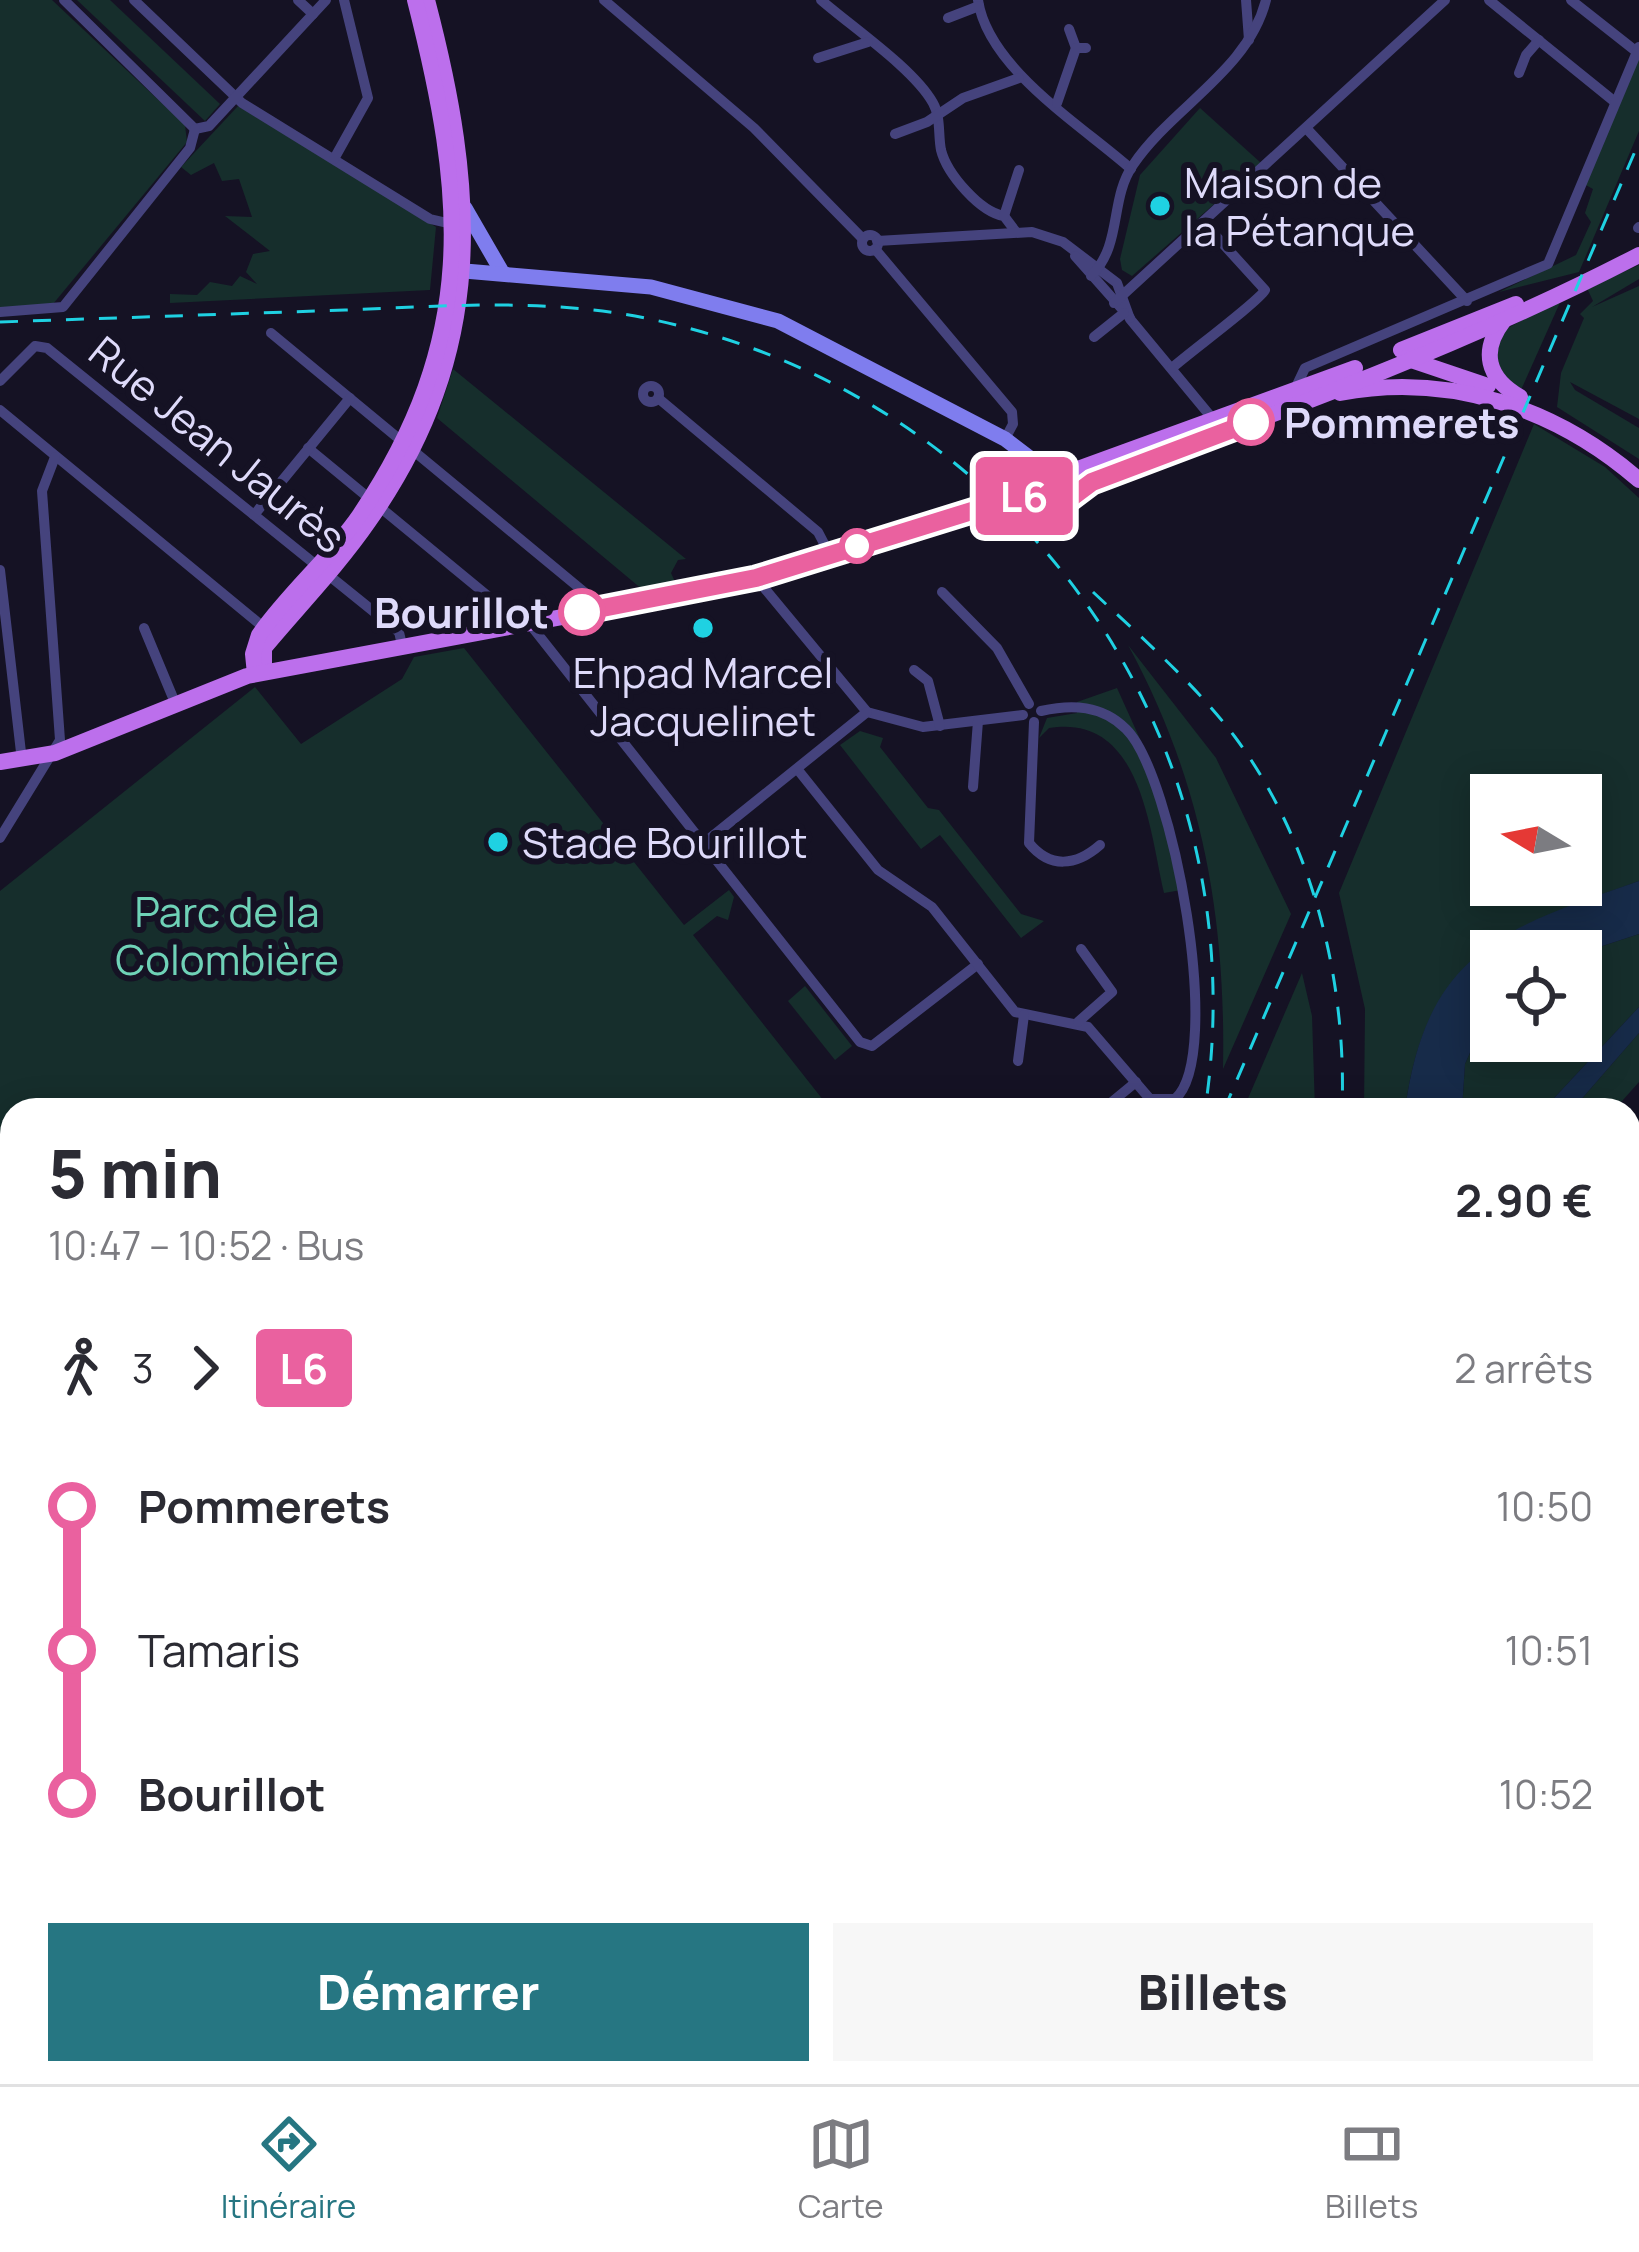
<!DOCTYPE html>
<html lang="fr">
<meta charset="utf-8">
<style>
body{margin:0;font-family:Manrope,sans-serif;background:#f7f7f7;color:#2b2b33;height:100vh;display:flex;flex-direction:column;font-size:45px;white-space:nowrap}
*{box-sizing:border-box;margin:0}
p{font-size:39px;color:#7c7c81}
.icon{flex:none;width:66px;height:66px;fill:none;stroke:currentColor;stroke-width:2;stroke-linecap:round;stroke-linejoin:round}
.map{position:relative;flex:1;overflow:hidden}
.panel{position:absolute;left:0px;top:1098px;width:1641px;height:987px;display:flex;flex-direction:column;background:#fff;border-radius:36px 36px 0 0;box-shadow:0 6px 30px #0003}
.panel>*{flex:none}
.badge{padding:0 24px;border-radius:9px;font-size:42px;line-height:78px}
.needle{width:78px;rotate:280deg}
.tools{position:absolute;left:1470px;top:774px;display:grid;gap:24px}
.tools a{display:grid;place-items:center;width:132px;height:132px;border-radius:0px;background:#fff;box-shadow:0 6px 30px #0003;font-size:60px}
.map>.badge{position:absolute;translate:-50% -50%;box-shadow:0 0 0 6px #fff}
.legs{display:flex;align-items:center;gap:18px;height:132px;padding:0 48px;font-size:39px}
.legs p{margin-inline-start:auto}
.head{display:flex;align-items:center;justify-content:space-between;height:204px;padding:0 48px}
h1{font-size:66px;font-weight:800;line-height:90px}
.button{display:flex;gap:24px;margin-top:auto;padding:24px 48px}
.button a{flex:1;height:138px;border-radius:0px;background:#267682;color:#fff;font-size:48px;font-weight:800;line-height:138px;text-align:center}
.button a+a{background:#f7f7f7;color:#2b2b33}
ul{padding:0 48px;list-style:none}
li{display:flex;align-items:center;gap:42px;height:144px;font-size:45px}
li i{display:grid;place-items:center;width:18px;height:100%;margin:0 15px;background:currentColor}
li i::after{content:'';width:30px;height:30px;margin:-15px;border:9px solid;border-radius:50%;background:#fff}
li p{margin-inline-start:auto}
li:first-child i{background:linear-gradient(#0000 50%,currentColor 0)}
li:last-child i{background:linear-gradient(currentColor 50%,#0000 0)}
.dock{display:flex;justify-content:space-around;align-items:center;height:168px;border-top:3px solid #e1e1e2;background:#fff;font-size:33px;color:#7c7c81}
.dock a{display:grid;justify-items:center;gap:6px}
.dock .current{color:#267682}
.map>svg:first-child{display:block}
</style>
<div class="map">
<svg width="1639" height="2084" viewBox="0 0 1639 2084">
<rect width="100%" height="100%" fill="#151224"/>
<g fill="#162e2c" fill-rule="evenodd">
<path d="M0,0H52L185,125L187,142L53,304L0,309Z"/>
<path d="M77,0H110L220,104L205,121Z"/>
<path d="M1639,55V131L1579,272L1499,292L1576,255L1591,222L1585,213L1593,189L1584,184Z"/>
<path d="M238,106L436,227L430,290L170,303V294L197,295L210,282L232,286L240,276L257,284L246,272L253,254L270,251L225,216L252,217L239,179L222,181L214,163L191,175L181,167Z"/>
<path d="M1200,108L1261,163L1132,276L1122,270L1120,259L1140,175Z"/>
<path d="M1639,265V279L1592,307L1639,286V419L1570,382L1575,390L1639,428V459L1557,407L1561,373L1584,318L1580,314L1593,301L1587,288Z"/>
<path d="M1562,298L1521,390L1505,382L1492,348L1506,329Z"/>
<path d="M453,369L686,559L678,560L671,573L676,584L643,590L437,418Z"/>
<path d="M1534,424L1605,467L1639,498V881C1506,929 1426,953 1405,1110H1364L1365,1009L1339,893ZM1491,795H1581V885H1491Z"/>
<path d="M1128,645L1216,758L1291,914L1223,1069C1226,916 1202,781 1128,645Z"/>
<path d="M464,648L684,925L729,890L734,897L728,920L717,916L693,935L831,1110H12V1551L0,1536V891L255,687L301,744L402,679L414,657Z"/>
<path d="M1117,688L1154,770L1187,889L1164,893C1149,828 1141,713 1049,728L1039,738L1047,718L1077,713V702Z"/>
<path d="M860,731L883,738L880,747L928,808L939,810L1021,914L1044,921L1021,938L940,835L921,849L840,745Z"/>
<path d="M1639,934V1007L1543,1110H1462L1465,1064L1491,1005V1041H1581V953Z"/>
<path d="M1302,973L1312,1016L1315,1110H1243Z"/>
<path d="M805,986L852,1046L835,1060L788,1001Z"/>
<path d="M1639,1033V1082L1614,1110H1572Z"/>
<path d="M565,2073H707L697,2084H575Z"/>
</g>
<g fill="#172b49">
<path d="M1639,881V934L1581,953L1491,951V1005L1465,1064L1462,1110H1405C1426,952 1503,928 1639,881Z"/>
<path d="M1639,1007V1033L1572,1110H1543Z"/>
<path d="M0,2041L12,2046V2073H254L233,2084H0Z"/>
</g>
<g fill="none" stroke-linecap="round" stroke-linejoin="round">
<g stroke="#45437d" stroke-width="10">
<path d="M64,0L195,129"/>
<path d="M134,0L242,103L430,219L456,225"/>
<path d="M298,0L313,14"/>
<path d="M604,0L754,128L863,239"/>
<path d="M821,0C852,27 914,69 933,103C941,117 938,135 941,150C947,174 980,212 1004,216L1016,232"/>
<path d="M978,0C988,68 1080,124 1131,169"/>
<path d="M1246,0L1249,40"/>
<path d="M1489,0L1615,102"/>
<path d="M1571,0L1637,52"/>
<path d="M948,18L979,6"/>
<path d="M1069,29L1076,48"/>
<path d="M818,58L868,42"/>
<path d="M1519,73L1526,55L1539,40"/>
<path d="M1057,103L1076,48H1086"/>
<path d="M195,129L209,126L326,0"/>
<path d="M1307,129L1467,301"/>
<path d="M895,134L927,122L963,98L1019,78"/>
<path d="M334,159L368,98L344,0"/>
<path d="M1004,216L1019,170"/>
<path d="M1638,228L1639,227"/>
<circle cx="870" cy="243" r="8"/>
<path d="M877,241L1032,232L1063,242L1117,283L1130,319L1212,418"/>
<path d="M875,249L1012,412L1013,424L1005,439"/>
<path d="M1075,256L1130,318"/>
<path d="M1091,276C1123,244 1109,200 1133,165C1172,107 1248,71 1266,0"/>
<path d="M1114,303L1445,0"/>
<path d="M0,312L63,307L190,148L195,129"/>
<path d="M271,333L589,596L592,610"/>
<path d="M1094,337L1124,313"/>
<path d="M1172,368C1190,352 1258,302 1265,290L1205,224"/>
<path d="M0,381L35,346L47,348L399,632L402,645"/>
<circle cx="651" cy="394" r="8"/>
<path d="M1296,387L1305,368L1548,264L1639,47"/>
<path d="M658,398L818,532L830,555"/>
<path d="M0,410L267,630"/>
<path d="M308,448L500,606L508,625"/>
<path d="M254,515L350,398"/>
<path d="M0,570L22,761"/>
<path d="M756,578L867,712L923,727L1023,715"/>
<path d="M942,592L997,648L1029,704"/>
<path d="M529,623L860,1042L872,1046L978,964"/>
<path d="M144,628L176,705"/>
<path d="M914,670L928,681L940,726"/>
<path d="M1034,722L1029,843C1050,869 1076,866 1100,845"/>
<path d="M798,770L878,870L932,907L1015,1012L1088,1027L1150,1099H1175C1225,1056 1173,775 1126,729C1102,705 1072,704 1041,711"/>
<path d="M973,787L978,721"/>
<path d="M0,838L60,740L42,491L55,457"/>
<path d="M704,843L867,712"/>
<path d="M1078,1022L1112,992L1081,949"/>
<path d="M1018,1061L1024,1015"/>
<path d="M1102,1110L1136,1082"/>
<path d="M1629,1423L1639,1412"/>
<path d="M0,1552L12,1567"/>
<path d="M0,1791L12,1781"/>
<path d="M1629,1920L1639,1895"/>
<path d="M0,1953L5,1893"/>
<path d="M0,1984L12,1989"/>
<path d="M303,2084L316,2073"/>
<path d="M1495,2084L1513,2073"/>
</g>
<g stroke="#45437d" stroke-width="14">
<path d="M0,1893L12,1894"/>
<path d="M852,2073L857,2084"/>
</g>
<g stroke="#7f7dee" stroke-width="15">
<path d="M465,208L502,272"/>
<path d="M453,270L651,287L778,321L1005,439L1047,471"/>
</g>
<g stroke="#bc6fec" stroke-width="16">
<path d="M1504,320C1480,351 1487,378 1520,397"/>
<path d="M1401,350L1516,304"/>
<path d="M1405,358L1488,386"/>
<path d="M1340,393C1449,372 1556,408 1639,480"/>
<path d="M1064,474L1355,368"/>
<path d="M1001,492L1038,471L1070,476"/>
<path d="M264,665V648C299,606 338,566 369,521C489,350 477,190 427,0"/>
<path d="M255,674L253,654L259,635C288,593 330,558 359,516C479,338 465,197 415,0"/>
<path d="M0,762L55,753L247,676L723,587L1020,496L1068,500L1092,481C1276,414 1464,346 1639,255"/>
</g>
<g stroke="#1fd1e2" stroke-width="3" stroke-dasharray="18 15" stroke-linecap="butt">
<path d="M0,322C115,318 230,314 345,310C445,306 546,298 645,318C1013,392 1262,735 1205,1110"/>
<path d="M1093,592C1142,638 1194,683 1235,737C1313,842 1347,981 1342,1110"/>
<path d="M1224,1110L1639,142"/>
<path d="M714,2084L724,2073"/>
<path d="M964,2084L967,2073"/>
<path d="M988,2084L991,2073"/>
</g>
</g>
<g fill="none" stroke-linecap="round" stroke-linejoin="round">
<defs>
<path id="line-1" d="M582,612L756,578L1020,496L1068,500L1092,482L1251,422"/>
</defs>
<use href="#line-1" stroke="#fff" stroke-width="27"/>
<use href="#line-1" stroke="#ea619f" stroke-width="18"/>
</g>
<g fill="#1fd1e2" stroke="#151224" stroke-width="4.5">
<circle cx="1160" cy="206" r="12"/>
<circle cx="703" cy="628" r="12"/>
<circle cx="498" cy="842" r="12"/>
</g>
<g fill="#fff" stroke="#ea619f" stroke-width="6">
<circle cx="1251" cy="422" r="21"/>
<circle cx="857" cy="546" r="15"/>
<circle cx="582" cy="612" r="21"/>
</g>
<g text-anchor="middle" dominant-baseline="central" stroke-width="12" stroke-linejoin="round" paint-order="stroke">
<g font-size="42" fill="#dedafa" stroke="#151224" text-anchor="start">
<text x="1184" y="182">Maison de<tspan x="1184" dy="48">la Pétanque</tspan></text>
<text x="703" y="672" text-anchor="middle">Ehpad Marcel<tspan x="703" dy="48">Jacquelinet</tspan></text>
<text x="522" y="842">Stade Bourillot</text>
</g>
<g font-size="42" font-weight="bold" fill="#dedafa" stroke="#151224" text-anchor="start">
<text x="1284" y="422">Pommerets</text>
<text x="549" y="612" text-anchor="end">Bourillot</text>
</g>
<g font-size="42" fill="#dedafa" stroke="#151224">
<text transform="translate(218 444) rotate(39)">Rue Jean Jaurès</text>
</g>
<g font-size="42" fill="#6fd2b7" stroke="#151224">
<text x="227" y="911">Parc de la<tspan x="227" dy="48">Colombière</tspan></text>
</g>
</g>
</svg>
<div class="tools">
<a><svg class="needle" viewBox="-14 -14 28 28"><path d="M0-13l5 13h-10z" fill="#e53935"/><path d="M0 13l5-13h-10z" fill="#7c7c81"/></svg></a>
<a><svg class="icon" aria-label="locate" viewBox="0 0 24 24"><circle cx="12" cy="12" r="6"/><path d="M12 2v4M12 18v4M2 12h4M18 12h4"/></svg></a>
</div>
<b class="badge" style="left:1024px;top:496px;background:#ea619f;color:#fff">L6</b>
<section class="panel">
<div class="head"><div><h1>5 min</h1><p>10:47 – 10:52 · Bus</p></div><b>2.90 €</b></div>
<div class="legs"><svg class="icon" aria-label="walk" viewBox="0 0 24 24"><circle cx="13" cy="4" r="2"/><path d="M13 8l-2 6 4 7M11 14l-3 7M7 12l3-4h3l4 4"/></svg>3<svg class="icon" aria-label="forward" viewBox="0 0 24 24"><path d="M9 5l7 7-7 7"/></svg><b class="badge" style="background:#ea619f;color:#fff">L6</b><p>2 arrêts</p></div>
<ul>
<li><i style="color:#ea619f"></i><b>Pommerets</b><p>10:50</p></li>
<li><i style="color:#ea619f"></i><span>Tamaris</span><p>10:51</p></li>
<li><i style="color:#ea619f"></i><b>Bourillot</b><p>10:52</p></li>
</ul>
<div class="button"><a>Démarrer</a><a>Billets</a></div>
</section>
</div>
<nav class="dock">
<a class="current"><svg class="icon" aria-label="directions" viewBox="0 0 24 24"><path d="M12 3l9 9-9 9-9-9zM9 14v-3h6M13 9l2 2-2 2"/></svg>Itinéraire</a>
<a><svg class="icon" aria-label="map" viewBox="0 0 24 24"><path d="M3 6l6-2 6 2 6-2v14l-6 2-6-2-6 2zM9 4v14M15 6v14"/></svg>Carte</a>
<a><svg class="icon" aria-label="tickets" viewBox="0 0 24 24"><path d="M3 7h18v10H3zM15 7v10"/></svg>Billets</a>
</nav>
